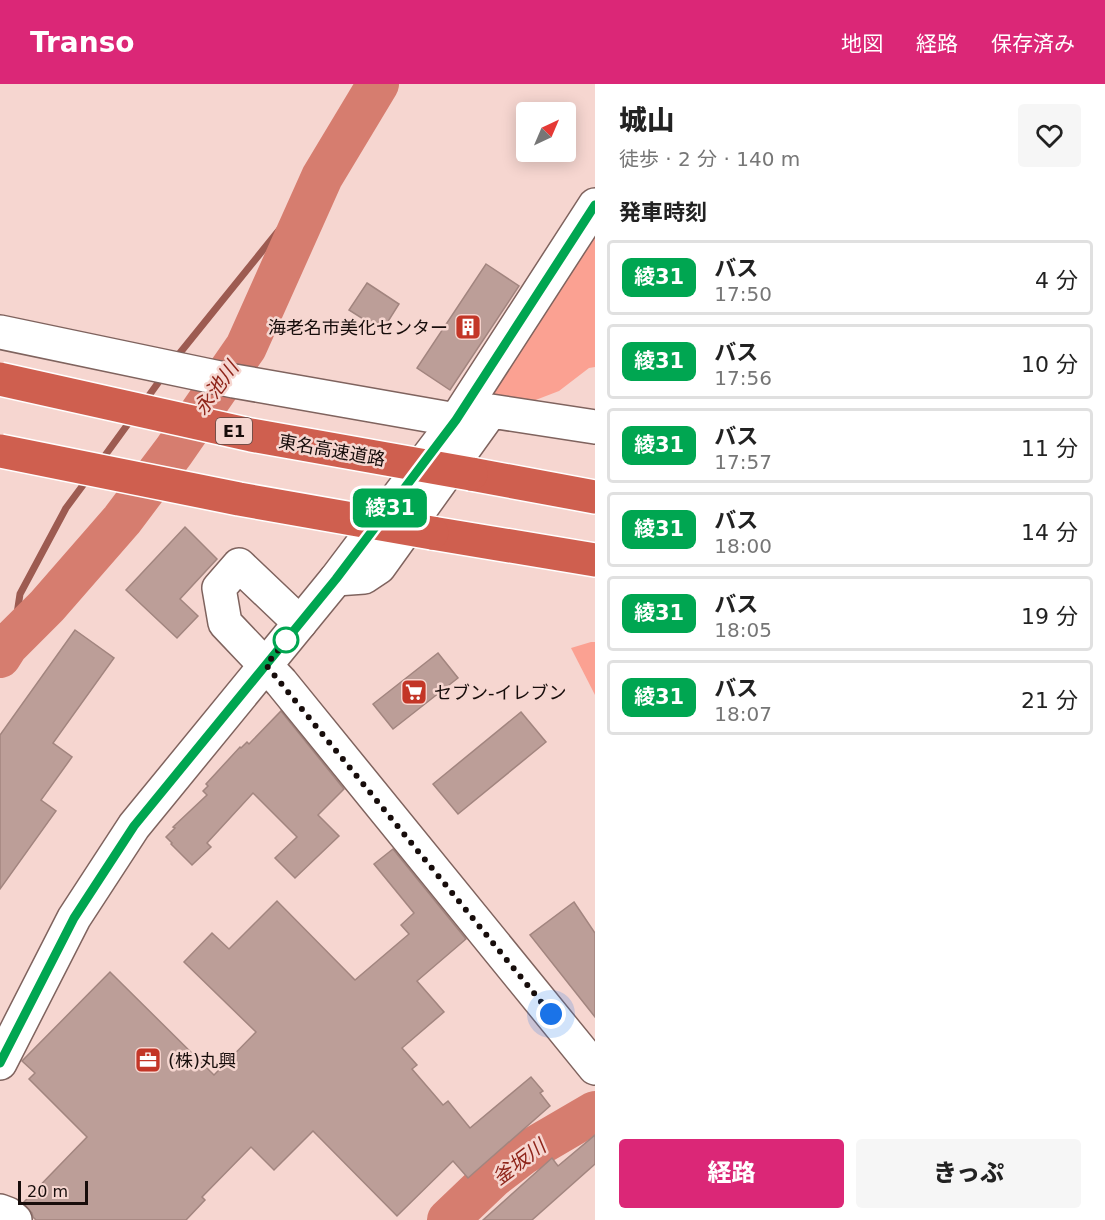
<!DOCTYPE html>
<html lang="ja">
<meta charset="utf-8">
<style>
body{margin:0;font-family:"DejaVu Sans","Noto Sans JP",sans-serif;background:#f6f6f6;color:#222;height:100vh;display:flex;flex-direction:column;font-size:22px;white-space:nowrap}
*{box-sizing:border-box;margin:0}
p{font-size:20px;color:#767676}
.icon{flex:none;width:33px;height:33px;fill:none;stroke:currentColor;stroke-width:2;stroke-linecap:round;stroke-linejoin:round}
.map{position:relative;flex:1;overflow:hidden}
.drawer{display:flex;flex-direction:column;background:#fff;width:510px}
.drawer>*{flex:none}
.badge{padding:0 12px;border-radius:9px;font-size:21px;line-height:39px}
.needle{width:39px;rotate:44deg}
.buttons{position:absolute;left:516px;top:18px;display:grid;gap:12px}
.buttons a{display:grid;place-items:center;width:60px;height:60px;border-radius:6px;background:#fff;box-shadow:0 3px 15px #0003;font-size:30px}
.scale{position:absolute;left:18px;bottom:15px;width:70px;box-sizing:border-box;padding-left:6px;border:3px solid #170d0b;border-top:0;font-size:16px;line-height:21px;white-space:nowrap;color:#170d0b;-webkit-text-stroke:4px #f6d6d0;paint-order:stroke}
.you{position:absolute;width:30px;height:30px;margin:-15px;border:4px solid #fff;border-radius:50%;background:#1a73e8;box-shadow:0 0 0 9px #1a73e833}
.map>.badge{position:absolute;translate:-50% -50%;box-shadow:0 0 0 3px #fff}
h2{padding:0 24px;font-size:22px;line-height:54px}
.round{display:grid;place-items:center;flex:none;width:63px;height:63px;border-radius:6px;background:#f6f6f6}
.overview{display:flex;align-items:center;justify-content:space-between;height:102px;padding:0 24px}
h1{font-size:28px;font-weight:800;line-height:45px}
.primary-button{display:flex;gap:12px;margin-top:auto;padding:12px 24px}
.primary-button a{flex:1;height:69px;border-radius:6px;background:#db2777;color:#fff;font-size:24px;font-weight:800;line-height:69px;text-align:center}
.primary-button a+a{background:#f6f6f6;color:#222}
ul{padding:0;list-style:none}
li{display:flex;align-items:center;gap:18px;height:75px;margin:0 12px 9px;padding:0 12px;border:3px solid #e0e0e0;border-radius:6px}
li div{flex:1}
li b{display:block;font-size:22px}
li em{font-style:normal}
li .badge{min-width:66px;font-weight:700;text-align:center}
header{display:flex;align-items:center;gap:36px;box-sizing:border-box;height:84px;padding:0 30px;background:#db2777;color:#fff}
header strong{font-size:28px}
nav{display:flex;gap:33px;margin-inline-start:auto;font-size:21px}
main{display:flex;flex:1;min-height:0}
.map>svg:first-child{display:block}
</style>
<header>
<strong>Transo</strong>
<nav><a>地図</a><a>経路</a><a>保存済み</a></nav>
</header>
<main>
<div class="map">
<svg width="595" height="1136" viewBox="0 0 595 1136">
<rect width="100%" height="100%" fill="#f6d6d0"/>
<g fill="#fba192">
<path d="M595,130V283L589,284L559,307L533,317L491,315L490,299Z"/>
<path d="M591,558H595V611L571,564Z"/>
</g>
<g fill="none" stroke-linecap="round" stroke-linejoin="round">
<g stroke="#9d5b51" stroke-width="7">
<path d="M175,275L322,93"/>
<path d="M145,317L163,292"/>
<path d="M101,377L133,333"/>
<path d="M13,556L20,510L66,424L89,393"/>
</g>
<g stroke="#d67d6f" stroke-width="42">
<path d="M0,573L7,562L47,522L122,436L174,367L246,263L322,93L378,0"/>
<path d="M448,1136L493,1093L523,1070L595,1028"/>
</g>
</g>
<g fill="#bc9e98" stroke="#a2857f" stroke-width="1.5">
<path d="M486,180L519,202L450,306L417,284Z"/>
<path d="M367,199L399,220L382,247L349,226Z"/>
<path d="M185,443L217,475L180,515L198,532L177,554L126,506Z"/>
<path d="M75,546L114,574L53,659L72,673L41,716L56,727L0,805V651Z"/>
<path d="M438,569L458,594L393,645L373,620Z"/>
<path d="M281,627L344,705L318,731L339,752L295,794L275,774L297,753L253,709L207,759L211,763L192,781L171,760L172,759L166,753L175,744L173,743L207,711L203,707L208,702L206,700L240,663L241,664L247,658L249,660Z"/>
<path d="M521,628L546,658L458,730L433,700Z"/>
<path d="M393,765L466,855L417,897L444,928L402,964L417,981L412,985L443,1021L448,1017L470,1044L531,993L543,1007L540,1009L550,1022L468,1094L453,1077L397,1132L313,1047L274,1086L251,1063L202,1113L205,1116L186,1136H36L33,1133L32,1129L23,1119L87,1053L29,995L35,989L22,977L110,888L214,991L256,948L184,878L212,849L229,865L277,817L355,896L409,850L401,841L414,829L374,780Z"/>
<path d="M574,818L595,849V933L530,851Z"/>
<path d="M595,1051V1080L532,1136H483L552,1074L558,1082Z"/>
</g>
<g fill="none" stroke-linecap="round" stroke-linejoin="round">
<defs>
<g id="minor">
<path d="M0,248L234,297L456,336"/>
<path d="M336,495L364,493L379,483L491,327L595,343"/>
<path d="M300,539L239,481L219,504L225,539L281,598L595,984"/>
<path d="M0,979L74,834L134,742L336,495L456,336L595,121"/>
<path d="M0,1127L8,1130L15,1136"/>
</g>
<g id="highway">
<path d="M471,390L595,413"/>
<path d="M432,449L595,476"/>
</g>
</defs>
<use href="#minor" stroke="#7f635e" stroke-width="36"/>
<use href="#highway" stroke="#fff" stroke-width="36"/>
<use href="#minor" stroke="#fff" stroke-width="33"/>
<use href="#highway" stroke="#cf5f4f" stroke-width="33"/>
<defs>
<g id="highway-bridge">
<path d="M0,295L251,351L471,390"/>
<path d="M0,367L239,415L432,449"/>
</g>
</defs>
<use href="#highway-bridge" stroke="#fff" stroke-width="36" stroke-linecap="butt"/>
<use href="#highway-bridge" stroke="#cf5f4f" stroke-width="33"/>
</g>
<g fill="none" stroke-linecap="round" stroke-linejoin="round">
<defs>
<path id="line" d="M0,979L74,834L134,742L336,495L456,336L595,121"/>
</defs>
<use href="#line" stroke="#fff" stroke-width="14"/>
<use href="#line" stroke="#00a651" stroke-width="9"/>
<path stroke="#170d0b" stroke-width="6" stroke-dasharray="0 10.8" d="M286,556L289,553L266,581L551,930"/>
</g>
<defs>
<symbol id="building-square" viewBox="-11 -11 22 22"><rect x="-9" y="-9" width="18" height="18" rx="4" fill="#c33627" stroke="#f6d6d0"/><path d="M-4-6H4V6H1V3H-1V6H-4ZM-2.5-4.3h1.7v1.8h-1.7ZM.8-4.3h1.7v1.8H.8ZM-2.5-1h1.7V.8h-1.7ZM.8-1h1.7V.8H.8Z" fill="#fff"/></symbol>
<symbol id="supermarket-square" viewBox="-11 -11 22 22"><rect x="-9" y="-9" width="18" height="18" rx="4" fill="#c33627" stroke="#f6d6d0"/><path d="M-6-5.5h2.5l.6 2H6L4.5 2H-2.5L-4.4-4H-6ZM-1.5 3.2a1.3 1.3 0 1 0 .1 0ZM3 3.2a1.3 1.3 0 1 0 .1 0Z" fill="#fff"/></symbol>
<symbol id="office-square" viewBox="-11 -11 22 22"><rect x="-9" y="-9" width="18" height="18" rx="4" fill="#c33627" stroke="#f6d6d0"/><path d="M-6-3h4V-5.5h4V-3h4V5H-6ZM-1-4.5V-3h2v-1.5ZM-6 0V1H6V0Z" fill="#fff"/></symbol>
</defs>
<g fill-rule="evenodd">
<use href="#building-square" x="453" y="228" width="30" height="30"/>
<use href="#supermarket-square" x="399" y="593" width="30" height="30"/>
<use href="#office-square" x="133" y="961" width="30" height="30"/>
</g>
<circle fill="#fff" stroke="#00a651" stroke-width="3" cx="286" cy="556" r="12"/>
<g text-anchor="middle" dominant-baseline="central" stroke-width="5" stroke-linejoin="round" paint-order="stroke">
<rect fill="#f6d6d0" stroke="#5a4946" stroke-width="1.5" x="216" y="334" width="36" height="26" rx="4.5"/>
<g font-size="16" font-weight="bold" fill="#170d0b">
<text x="234" y="347">E1</text>
</g>
<g font-size="18" fill="#170d0b" stroke="#f6d6d0" text-anchor="start">
<text x="448" y="243" text-anchor="end">海老名市美化センター</text>
<text x="434" y="608">セブン-イレブン</text>
<text x="168" y="976">(株)丸興</text>
</g>
<g font-size="18" fill="#170d0b" stroke="#f6d6d0">
<text transform="translate(332 366) rotate(10)">東名高速道路</text>
</g>
<g font-size="20" font-style="italic" fill="#8f251a" stroke="#f6d6d0">
<text transform="translate(216 304) rotate(-54)">永池川</text>
<text transform="translate(519 1078) rotate(-37)">釜坂川</text>
</g>
</g>
</svg>
<div class="buttons">
<a><svg class="needle" viewBox="-14 -14 28 28"><path d="M0-13l5 13h-10z" fill="#e53935"/><path d="M0 13l5-13h-10z" fill="#767676"/></svg></a>
</div>
<div class="scale">20 m</div>
<div class="you" style="left:551px;top:930px"></div>
<b class="badge" style="left:390px;top:424px;background:#00a651;color:#fff">綾31</b>
</div>
<section class="drawer">
<div class="overview"><div><h1>城山</h1><p>徒歩 · 2 分 · 140 m</p></div><a class="round"><svg class="icon" aria-label="heart" viewBox="0 0 24 24"><path d="M12 20l-8-8c-3-5 5-10 8-4 3-6 11-1 8 4z"/></svg></a></div>
<h2>発車時刻</h2>
<ul>
<li><span class="badge" style="background:#00a651;color:#fff">綾31</span><div><b>バス</b><p>17:50</p></div><em>4 分</em></li>
<li><span class="badge" style="background:#00a651;color:#fff">綾31</span><div><b>バス</b><p>17:56</p></div><em>10 分</em></li>
<li><span class="badge" style="background:#00a651;color:#fff">綾31</span><div><b>バス</b><p>17:57</p></div><em>11 分</em></li>
<li><span class="badge" style="background:#00a651;color:#fff">綾31</span><div><b>バス</b><p>18:00</p></div><em>14 分</em></li>
<li><span class="badge" style="background:#00a651;color:#fff">綾31</span><div><b>バス</b><p>18:05</p></div><em>19 分</em></li>
<li><span class="badge" style="background:#00a651;color:#fff">綾31</span><div><b>バス</b><p>18:07</p></div><em>21 分</em></li>
</ul>
<div class="primary-button"><a>経路</a><a>きっぷ</a></div>
</section>
</main>
